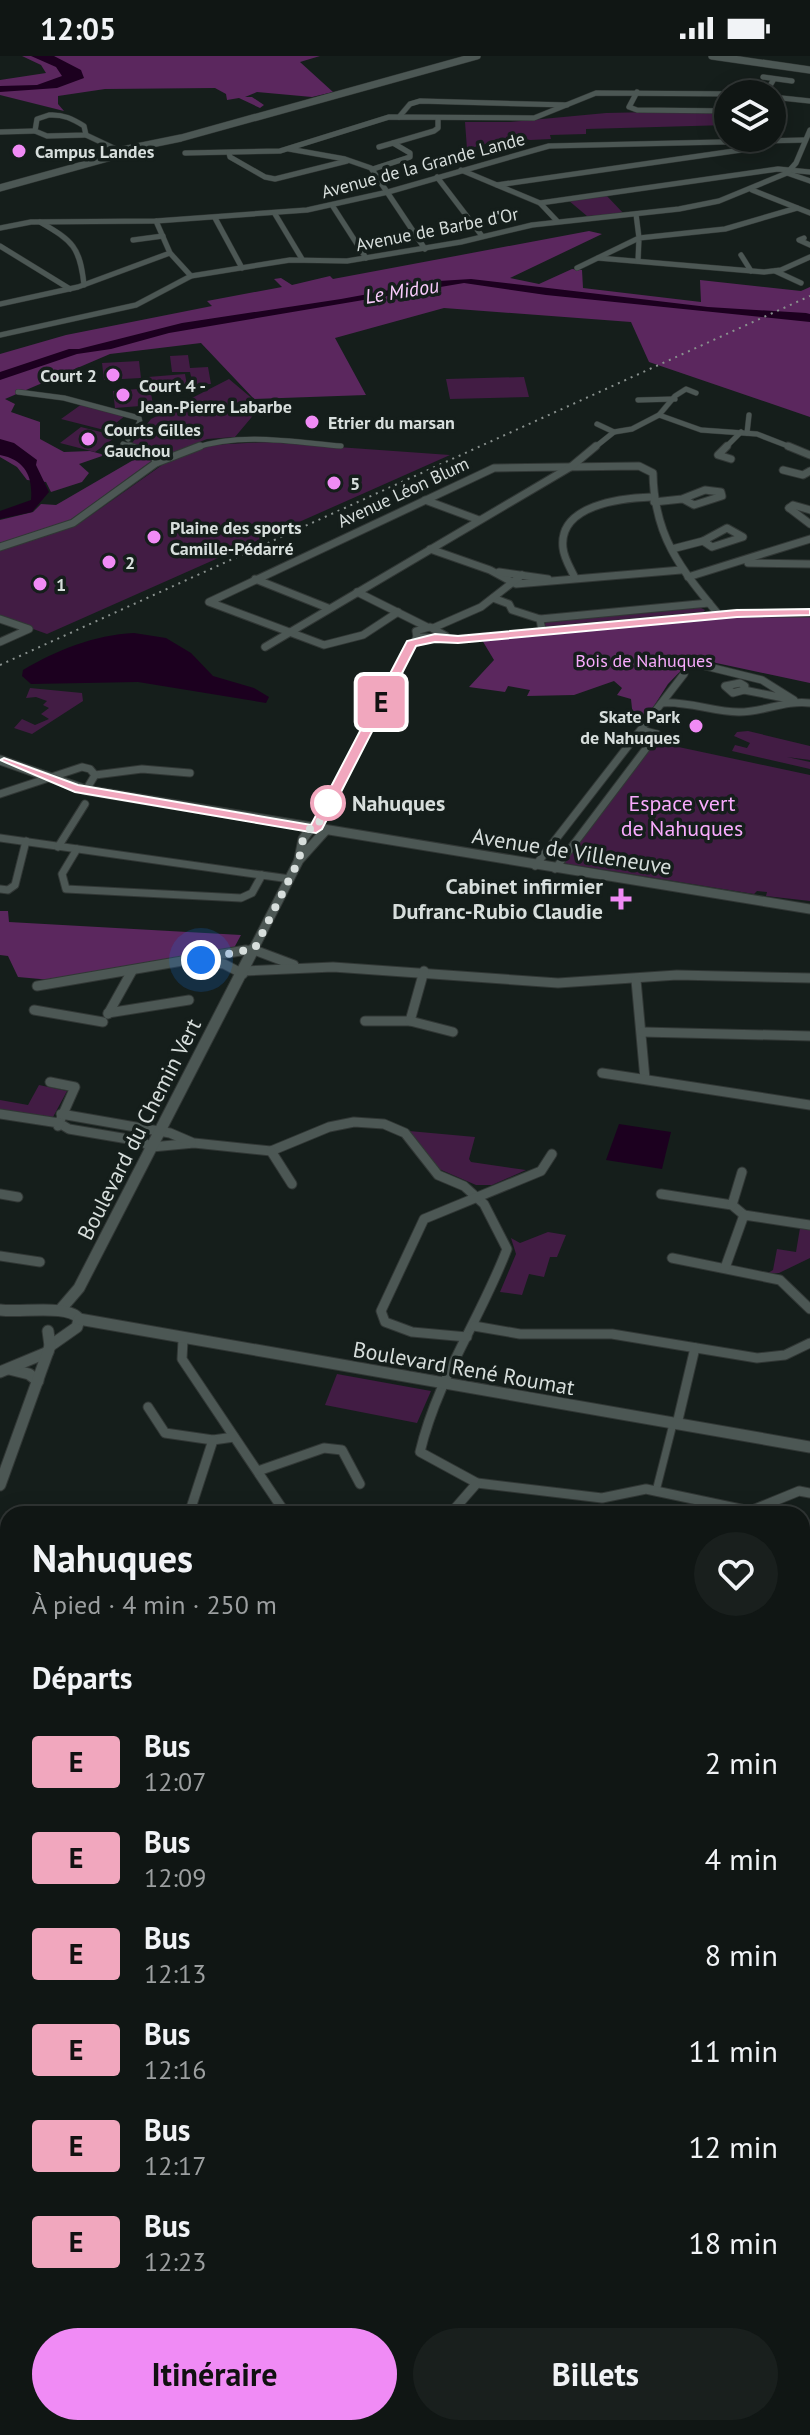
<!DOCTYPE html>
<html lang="fr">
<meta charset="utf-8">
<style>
body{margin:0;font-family:"PT Sans",sans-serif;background:#191f1d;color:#f1f3f6;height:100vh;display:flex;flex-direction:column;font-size:30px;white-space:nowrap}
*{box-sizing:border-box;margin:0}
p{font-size:26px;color:#9c9fa0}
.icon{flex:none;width:44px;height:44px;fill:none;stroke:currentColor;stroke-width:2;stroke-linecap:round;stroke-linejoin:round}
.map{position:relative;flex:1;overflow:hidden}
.drawer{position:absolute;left:0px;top:1450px;width:810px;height:930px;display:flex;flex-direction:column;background:#101614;border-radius:24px 24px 0 0;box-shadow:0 4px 20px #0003,0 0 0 2px #303534}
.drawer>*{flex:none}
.badge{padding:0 16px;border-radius:6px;font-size:28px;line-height:52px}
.buttons{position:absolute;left:714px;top:24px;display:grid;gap:16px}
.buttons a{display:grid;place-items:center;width:72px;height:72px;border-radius:50%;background:#101614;box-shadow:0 4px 20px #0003,0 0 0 2px #303534;font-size:40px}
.you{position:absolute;width:40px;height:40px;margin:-20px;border:6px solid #fff;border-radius:50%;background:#1a73e8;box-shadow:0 0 0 12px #1a73e833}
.map>.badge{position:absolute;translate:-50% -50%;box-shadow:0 0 0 4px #fff}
h2{padding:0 32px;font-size:30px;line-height:72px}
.round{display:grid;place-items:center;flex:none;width:84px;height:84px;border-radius:42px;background:#191f1d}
.headline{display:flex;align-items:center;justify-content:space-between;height:136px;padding:0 32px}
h1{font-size:38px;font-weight:700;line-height:60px}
.button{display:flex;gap:16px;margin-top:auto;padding:16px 32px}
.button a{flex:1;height:92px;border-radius:48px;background:#f08bf5;color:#111;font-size:32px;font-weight:700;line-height:92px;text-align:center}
.button a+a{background:#191f1d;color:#f1f3f6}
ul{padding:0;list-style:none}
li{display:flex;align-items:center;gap:24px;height:96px;padding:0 32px}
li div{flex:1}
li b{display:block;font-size:30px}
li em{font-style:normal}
li .badge{min-width:88px;font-weight:700;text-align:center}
.status{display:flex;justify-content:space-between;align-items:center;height:56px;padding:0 40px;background:#101614;direction:ltr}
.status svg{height:22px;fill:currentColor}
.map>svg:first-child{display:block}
</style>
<div class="status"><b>12:05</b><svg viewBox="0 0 49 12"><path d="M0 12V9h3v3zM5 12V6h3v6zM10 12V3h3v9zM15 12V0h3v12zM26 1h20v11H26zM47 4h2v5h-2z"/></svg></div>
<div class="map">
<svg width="810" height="2379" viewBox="0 0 810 2379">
<rect width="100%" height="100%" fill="#151e1b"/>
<g fill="#421c44">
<path d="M699,55L728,57V69L586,73V78L550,79L551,83L530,84L516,80L467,93L465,66H510L606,57Z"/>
<path d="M606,139L624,158L587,160L568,144Z"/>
<path d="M188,299L190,312L208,311L211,328L193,329L190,316H172L170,300Z"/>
<path d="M139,305L141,322L104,324L102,307Z"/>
<path d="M185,318L188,335L151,337L153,349L115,352L113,335L150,332L148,321Z"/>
<path d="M524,321L529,341L450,343L446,323Z"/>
<path d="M229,323L261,350L235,381L207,383L161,401L132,387L151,363Z"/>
<path d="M82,348L126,359L116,367L130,371L120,378L61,363Z"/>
<path d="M81,371L117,380L95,396L60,387Z"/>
<path d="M267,386L450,399L47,578L0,561V493L80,467L165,407L209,389Z"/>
<path d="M699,551L705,554L703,557L550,572L544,569L547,565Z"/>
<path d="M30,632L82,637L83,645L32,678L14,672L22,663L35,669L49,663L41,658L49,652L43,649L47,645L36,641L26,642Z"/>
<path d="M748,675L810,690V704L787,701L810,706V713L732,695L735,689L747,692L750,687L734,680L737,676Z"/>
<path d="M655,686L810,719V845L766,840L767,836L757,835L754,838L562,807Z"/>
<path d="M39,1029L67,1035L53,1061L0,1053V1044L28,1049Z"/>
<path d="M409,1075L475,1081L469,1103L471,1106L526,1114L492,1129H476L439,1113Z"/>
<path d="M800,1172L810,1174V1202L779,1217H768L773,1214L777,1193L796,1196Z"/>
<path d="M548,1176L566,1179L557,1201H550L544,1221L529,1218L522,1239L500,1236L516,1198L511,1182L520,1187Z"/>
<path d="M337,1318L431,1335L417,1367L325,1349Z"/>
</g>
<g fill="#5b275e">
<path d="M22,0H320L300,6L333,36L312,41L257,36L245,41H252L264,49L260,52L239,42L227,44L226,38L215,32L105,33L58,40V48L64,55L0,39V24L46,17L41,9Z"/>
<path d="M589,175L602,178L510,222L539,228L572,213L582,214L583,232L701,246L700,224L801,235L810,231V361L649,306L631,266L444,252L335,282L366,339L254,343L201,287L110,298L5,343L15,348L11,356L40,366V383L64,396L90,395L105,399L79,408L89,417L82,426L51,436L46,426L27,424L17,411L0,401V298L66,279L212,250L207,245L282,231L274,223L281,222L292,229L330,220L333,223Z"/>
<path d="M142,399L153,404L69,465L0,487V464L33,456L41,448L56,449Z"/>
<path d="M757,559L810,560V627L693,602L668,628L643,667L633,662L631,643L617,639L622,632L614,625L574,639L527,640L530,634L508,630L505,636L469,631L494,604L482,584Z"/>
<path d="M0,855H8L9,866L241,879L234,892L51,924L18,921L8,900L0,899Z"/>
</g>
<g fill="#1c001f">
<path d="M31,0H54L81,14L84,22L57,32L0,36V30L37,29L62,20L56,11Z"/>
<path d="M471,223L708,251L806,257L810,258V266L546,239L464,227L169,277L111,293L77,298L0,324V316L69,293H79L182,267L341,243L439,225Z"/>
<path d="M0,383L14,387L37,404L36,409L49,436L32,456L0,463V455L31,444C33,420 25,404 0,399Z"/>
<path d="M134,577L166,582L191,597L213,620L254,632L269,641L266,647L138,626L31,628L22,620L23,614C57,594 94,579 134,577Z"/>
<path d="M619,1068L671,1076L662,1113L606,1104Z"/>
</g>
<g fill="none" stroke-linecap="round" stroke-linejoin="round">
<defs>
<path id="pedestrian" d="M656,1435L673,1368"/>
<g id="minor-far3">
<path d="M763,21L792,25"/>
<path d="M637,36L629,51L637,54L728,55"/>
<path d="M765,38L774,23"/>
<path d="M772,41L810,45"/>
<path d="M49,59C63,58 73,63 84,70L86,79L47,80L35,75L37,63Z"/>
<path d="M399,61L410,48L420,45L567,49"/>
<path d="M0,76L35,75"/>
<path d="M86,79L120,95"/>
<path d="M379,91L393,87"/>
<path d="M289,93L345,103L371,112L425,193"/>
<path d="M185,97L280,95L389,61L534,62L596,37L743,38"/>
<path d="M229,97L230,101L265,121L275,123L347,105"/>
<path d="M373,113L410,101V97L393,87L434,75L438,72V63"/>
<path d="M461,114L540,147L557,165"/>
<path d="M787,117L810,125"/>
<path d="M437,121L482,180"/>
<path d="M497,129L748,93L755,90L757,84"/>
<path d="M752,134L810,157"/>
<path d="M540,147L778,113L810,116"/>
<path d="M332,149L366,202"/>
<path d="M275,158L302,203"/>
<path d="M215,162L242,212"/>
<path d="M156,165L170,197L191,220"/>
<path d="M40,166C73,185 80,191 84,229"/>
<path d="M0,172L31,166L156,165L307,154L388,136L549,90L805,84"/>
<path d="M804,182L799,184L810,189"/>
<path d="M133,184L163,180"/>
<path d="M0,190L70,233"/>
<path d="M741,199L751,215"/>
<path d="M598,202L764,216L781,214L810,201"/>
<path d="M638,205L639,182L725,173L797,152"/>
<path d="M577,212L639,182L636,158"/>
<path d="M775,215L801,227"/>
<path d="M0,248L78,231L170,197"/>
<path d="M0,279L136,249L191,220L290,204L347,205L461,186L532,169L679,153L719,145L787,117L796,107L810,74"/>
<path d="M18,336L64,342L139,362L140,366L128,383"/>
<path d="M638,344L675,343"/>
<path d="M659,359L701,374L757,378L793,392"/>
<path d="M597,368L614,376"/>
<path d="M747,377L749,359"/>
<path d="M123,388L134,392"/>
<path d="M195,392C239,376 295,386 341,390"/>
<path d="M594,392L614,376L632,373L659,359L675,340L686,333L696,337"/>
<path d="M725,392L741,376"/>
</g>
<g id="minor-far2">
<path d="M129,390L154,400L156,407"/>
<path d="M727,390L718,399L731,403"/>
<path d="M788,390L810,399"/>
<path d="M783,414L803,419L810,415"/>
<path d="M425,444L479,464"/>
<path d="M654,446L682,443L705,434L721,436L722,440L694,449L683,443"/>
<path d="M789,452L810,468"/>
<path d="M789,452L793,449L810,454"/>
<path d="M727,472L743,481L712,491L703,485Z"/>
<path d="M0,491L73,467L156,407L200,390"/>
<path d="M430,493L490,514L516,528L681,514"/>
<path d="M672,493L703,485"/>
<path d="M748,507L810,508"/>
<path d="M499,516L548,523"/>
<path d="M688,521L810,483"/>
<path d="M575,522C571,513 564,503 563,492C558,449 621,442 652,441"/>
<path d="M255,523L328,552"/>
<path d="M357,536L427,571"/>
<path d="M493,542L509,548L512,554L540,563"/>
<path d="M398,556L363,579L324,589L209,546L494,412L639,410L653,417C654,480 680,512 719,559"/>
<path d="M0,563L29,573L0,586"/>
<path d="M433,572L481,551L522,519"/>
<path d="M542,575L540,563L709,547"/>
<path d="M417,581L458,583L737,557H810"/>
<path d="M265,591L572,410L596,390"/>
<path d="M697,608L762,624L794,644L744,634"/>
<path d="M740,627L745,630L744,634L733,637L725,630Z"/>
<path d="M662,647C689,645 713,656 739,656C764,656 785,644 810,647"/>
<path d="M95,719L142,713L190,717"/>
<path d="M0,738L82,711L90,713L95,719L86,734"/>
<path d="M316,773L417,581L416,575L430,571L446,580"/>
<path d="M0,782L290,823"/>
<path d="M58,791L85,748"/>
<path d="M77,793L62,818L66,833L241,842L252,837L262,819"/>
<path d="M535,810L684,618"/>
<path d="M555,813L657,678L641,674"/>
<path d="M0,833L8,834L15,829L26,785"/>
<path d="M254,894L260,896"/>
<path d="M237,896L255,892"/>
</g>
<g id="minor-far1">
<path d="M254,894L294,909"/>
<path d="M204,905L224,908L243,918"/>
<path d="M244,915L333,911L558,927L677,919L810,922"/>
<path d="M636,924L645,1023"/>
<path d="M37,930L246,894"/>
<path d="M34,954L103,966"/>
<path d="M108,957L189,944"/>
<path d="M108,958L132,915"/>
<path d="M365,965H410L424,915"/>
<path d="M410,965L453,976"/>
<path d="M642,976L810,980"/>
<path d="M602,1017L810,1049"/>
<path d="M50,1026L75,1031L59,1067L69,1073L140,1085L152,1091L194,1087L271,1095L329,1071L354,1066L384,1068L405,1077L438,1119L464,1130L484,1148L507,1193C481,1262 437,1323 420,1396L477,1427L602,1442L646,1433L750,1455L799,1435L810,1437"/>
<path d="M0,1058L59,1067L58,1070"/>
<path d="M61,1058L170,1077L191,1086"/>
<path d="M271,1095L292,1128"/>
<path d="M0,1138L18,1141"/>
<path d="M661,1138L732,1149L744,1159"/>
<path d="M732,1149L742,1116"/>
<path d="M0,1200L40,1206"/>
<path d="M672,1202L780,1224L810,1253"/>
<path d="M725,1212L744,1159L810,1169"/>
<path d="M474,1270L520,1278H612L757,1302L785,1299L810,1287"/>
<path d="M467,1281L412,1276L385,1266L381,1255L424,1163L541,1115L552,1098"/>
<path d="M183,1284L182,1303L286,1458"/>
<path d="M148,1351L165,1377L213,1384L234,1381"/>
<path d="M677,1368L695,1292"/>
<path d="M258,1415L324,1392L342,1394L360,1428"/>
<path d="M189,1458L213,1384"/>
<path d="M450,1458L477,1427"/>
<path d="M0,1543L8,1544"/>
</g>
<g id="minor">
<path d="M0,1543L8,1544"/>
<path d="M0,1659L8,1661"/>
<path d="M802,1763L810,1764"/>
<path d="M802,1815L810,1817"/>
<path d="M802,1842L810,1839"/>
<path d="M802,1895L810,1891"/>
<path d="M0,2045L8,2048"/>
<path d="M802,2099H810"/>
<path d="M802,2256L810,2259"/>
<path d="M501,2379L502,2372"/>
</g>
<path id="tertiary-far2" d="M712,0L810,14"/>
<g id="tertiary-far1">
<path d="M299,803L303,783L310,773"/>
<path d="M252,896L299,804L325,775"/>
</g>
<g id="tertiary">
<path d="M61,1253L79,1232L253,894"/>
<path d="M0,1254C21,1257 69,1248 79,1263L77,1271L50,1290"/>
<path d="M79,1263L810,1391"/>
<path d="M9,1313L29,1318L38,1325"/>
<path d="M0,1316L48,1296"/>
<path d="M0,1429L50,1290L48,1275"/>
</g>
<path id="secondary-far1" d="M0,132L108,102L122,94L181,82L477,0"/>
<path id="secondary" d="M0,704L86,734L810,853"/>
</defs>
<use href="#pedestrian" stroke="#313735" stroke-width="9"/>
<use href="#minor-far3" stroke="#313735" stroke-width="6"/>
<use href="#minor-far2" stroke="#313735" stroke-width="9"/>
<use href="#minor-far1" stroke="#313735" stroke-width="11"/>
<use href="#minor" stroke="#313735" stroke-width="14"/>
<use href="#tertiary-far2" stroke="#313735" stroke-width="8"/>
<use href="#tertiary-far1" stroke="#313735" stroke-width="11"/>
<use href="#tertiary" stroke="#313735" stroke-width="13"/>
<use href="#secondary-far1" stroke="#313735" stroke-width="8"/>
<use href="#secondary" stroke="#313735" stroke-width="11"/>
<use href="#pedestrian" stroke="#4c5754" stroke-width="7"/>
<use href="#minor-far3" stroke="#4c5754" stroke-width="5"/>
<use href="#minor-far2" stroke="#4c5754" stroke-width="7"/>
<use href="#minor-far1" stroke="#4c5754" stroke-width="9"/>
<use href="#minor" stroke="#4c5754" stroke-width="12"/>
<use href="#tertiary-far2" stroke="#4c5754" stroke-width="7"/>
<use href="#tertiary-far1" stroke="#4c5754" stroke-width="9"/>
<use href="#tertiary" stroke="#4c5754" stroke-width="11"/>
<use href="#secondary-far1" stroke="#4c5754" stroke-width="7"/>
<use href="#secondary" stroke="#4c5754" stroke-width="9"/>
<path stroke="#89918e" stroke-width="2" stroke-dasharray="2 5" stroke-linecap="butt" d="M0,609L810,240"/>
</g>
<path fill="#f1a7be" stroke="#fff" stroke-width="2" d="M810,553V559L737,561L458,587L435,586L416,590L322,773L316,777L75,736L0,704L4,702L78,729L311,769L407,585L435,578L458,580L737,554Z"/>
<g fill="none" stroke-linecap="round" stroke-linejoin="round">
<path stroke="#d7dedc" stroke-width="8" stroke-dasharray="0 14.4" d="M201,904L255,892L299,804L303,783L310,773H316L328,747"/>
</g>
<g fill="#f08bf5" stroke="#151e1b" stroke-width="3">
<circle cx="19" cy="95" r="8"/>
<circle cx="113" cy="319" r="8"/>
<circle cx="123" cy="339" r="8"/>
<circle cx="312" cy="366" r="8"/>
<circle cx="88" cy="383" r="8"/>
<circle cx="334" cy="427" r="8"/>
<circle cx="154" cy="481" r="8"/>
<circle cx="109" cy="506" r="8"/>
<circle cx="40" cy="528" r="8"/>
<circle cx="696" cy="670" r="8"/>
<path d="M617 831h8v8h8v8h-8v8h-8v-8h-8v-8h8z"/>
</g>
<circle fill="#fff" stroke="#f1a7be" stroke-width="4" cx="328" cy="747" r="16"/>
<g text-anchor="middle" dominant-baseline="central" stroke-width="7" stroke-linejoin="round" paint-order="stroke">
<g font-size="18" font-weight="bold" fill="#d7dedc" stroke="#151e1b" text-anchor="start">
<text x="35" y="95">Campus Landes</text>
<text x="97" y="319" text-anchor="end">Court 2</text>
<text x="139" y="329">Court 4 -<tspan x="139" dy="21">Jean-Pierre Labarbe</tspan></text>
<text x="328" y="366">Etrier du marsan</text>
<text x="104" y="373">Courts Gilles<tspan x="104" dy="21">Gauchou</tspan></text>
<text x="350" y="427">5</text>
<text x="170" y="471">Plaine des sports<tspan x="170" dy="21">Camille-Pédarré</tspan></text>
<text x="125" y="506">2</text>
<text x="56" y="528">1</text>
<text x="680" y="660" text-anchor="end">Skate Park<tspan x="680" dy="21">de Nahuques</tspan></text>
</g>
<g font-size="18" fill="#d7dedc" stroke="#151e1b">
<text transform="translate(423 109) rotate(-15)">Avenue de la Grande Lande</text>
<text transform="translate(437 173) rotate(-11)">Avenue de Barbe d'Or</text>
<text transform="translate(403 436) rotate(-25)">Avenue Léon Blum</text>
</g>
<g font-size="18" fill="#f9abfd" stroke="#151e1b">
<text x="644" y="604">Bois de Nahuques</text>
</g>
<g font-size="20" font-style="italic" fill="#fbccfd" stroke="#151e1b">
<text transform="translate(402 235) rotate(-9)">Le Midou</text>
</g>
<g font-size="22" font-weight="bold" fill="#d7dedc" stroke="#151e1b" text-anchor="start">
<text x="352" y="747">Nahuques</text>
</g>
<g font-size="22" fill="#f9abfd" stroke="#151e1b">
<text x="682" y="747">Espace vert<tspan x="682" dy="25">de Nahuques</tspan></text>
</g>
<g font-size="22" fill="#d7dedc" stroke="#151e1b">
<text transform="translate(572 795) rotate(9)">Avenue de Villeneuve</text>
<text transform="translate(139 1073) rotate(-63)">Boulevard du Chemin Vert</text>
<text transform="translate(464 1312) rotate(10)">Boulevard René Roumat</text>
</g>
<g font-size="22" font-weight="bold" fill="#d7dedc" stroke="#151e1b" text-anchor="end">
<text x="603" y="830">Cabinet infirmier<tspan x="603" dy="25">Dufranc-Rubio Claudie</tspan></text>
</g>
</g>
</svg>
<div class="buttons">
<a><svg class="icon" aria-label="layers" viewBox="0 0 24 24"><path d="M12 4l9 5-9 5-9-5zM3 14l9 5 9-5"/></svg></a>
</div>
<div class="you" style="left:201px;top:904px"></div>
<b class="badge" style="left:381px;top:646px;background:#f1a7be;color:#111">E</b>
<section class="drawer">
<div class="headline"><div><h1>Nahuques</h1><p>À pied · 4 min · 250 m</p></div><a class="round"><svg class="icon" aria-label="heart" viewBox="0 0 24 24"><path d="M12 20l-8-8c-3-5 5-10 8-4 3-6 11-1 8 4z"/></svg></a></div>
<h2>Départs</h2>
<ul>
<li><span class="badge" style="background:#f1a7be;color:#111">E</span><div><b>Bus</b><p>12:07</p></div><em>2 min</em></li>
<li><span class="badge" style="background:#f1a7be;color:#111">E</span><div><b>Bus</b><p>12:09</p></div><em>4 min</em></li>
<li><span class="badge" style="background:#f1a7be;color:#111">E</span><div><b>Bus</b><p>12:13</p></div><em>8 min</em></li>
<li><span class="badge" style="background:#f1a7be;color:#111">E</span><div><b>Bus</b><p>12:16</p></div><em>11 min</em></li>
<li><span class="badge" style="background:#f1a7be;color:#111">E</span><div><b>Bus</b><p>12:17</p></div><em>12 min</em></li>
<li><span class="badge" style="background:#f1a7be;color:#111">E</span><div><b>Bus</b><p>12:23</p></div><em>18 min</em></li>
</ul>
<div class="button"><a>Itinéraire</a><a>Billets</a></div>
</section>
</div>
